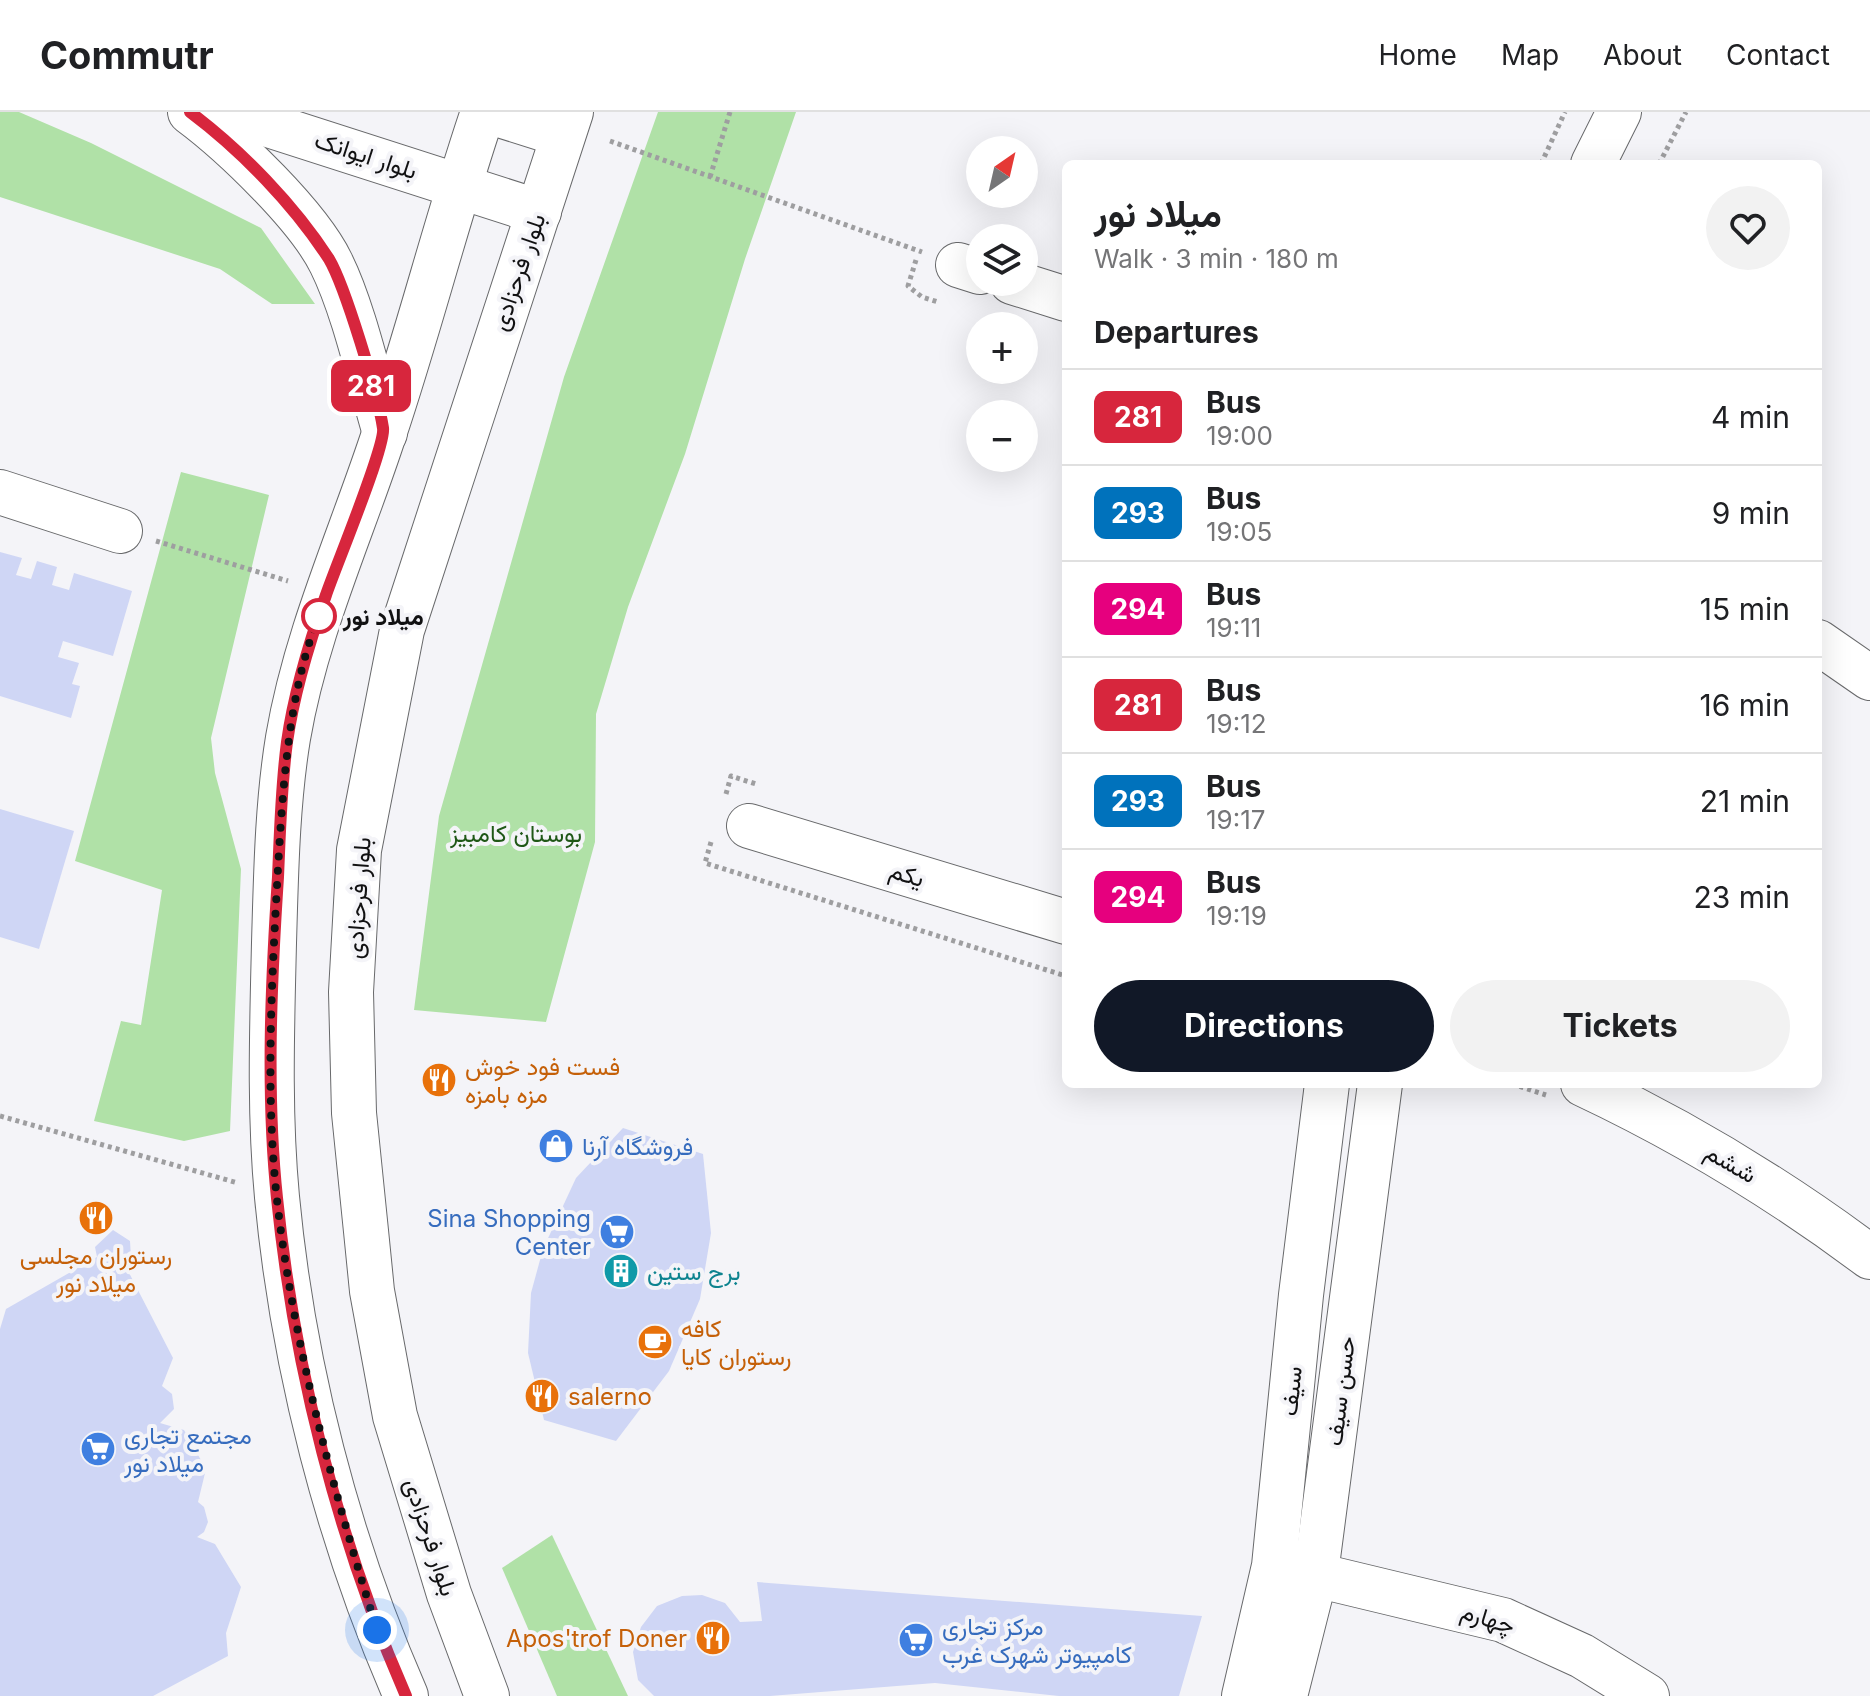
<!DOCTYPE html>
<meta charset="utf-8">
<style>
body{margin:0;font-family:Inter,Vazirmatn,sans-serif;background:#f2f2f2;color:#202124;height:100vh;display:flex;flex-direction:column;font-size:30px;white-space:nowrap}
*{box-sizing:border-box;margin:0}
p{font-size:26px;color:#757577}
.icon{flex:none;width:44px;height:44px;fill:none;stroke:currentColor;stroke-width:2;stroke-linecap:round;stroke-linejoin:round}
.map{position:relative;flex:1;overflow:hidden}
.details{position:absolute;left:1062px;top:48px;width:760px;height:928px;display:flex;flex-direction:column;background:#fff;border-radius:12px;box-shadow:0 8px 32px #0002}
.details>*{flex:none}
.badge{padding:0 16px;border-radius:12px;font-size:28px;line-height:52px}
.needle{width:52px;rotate:34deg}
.buttons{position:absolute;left:966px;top:24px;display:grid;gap:16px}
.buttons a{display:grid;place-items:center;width:72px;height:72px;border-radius:50%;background:#fff;box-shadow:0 8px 32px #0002;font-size:40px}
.you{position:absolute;width:40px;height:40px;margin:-20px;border:6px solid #fff;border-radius:50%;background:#1a73e8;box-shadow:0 0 0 12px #1a73e833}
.map>.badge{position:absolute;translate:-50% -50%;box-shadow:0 0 0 4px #fff}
h2{padding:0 32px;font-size:30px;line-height:72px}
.round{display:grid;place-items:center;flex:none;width:84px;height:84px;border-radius:42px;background:#f2f2f2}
.overview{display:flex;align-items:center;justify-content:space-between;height:136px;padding:0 32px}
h1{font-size:38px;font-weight:700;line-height:60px}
.cta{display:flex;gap:16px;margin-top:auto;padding:16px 32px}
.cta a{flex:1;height:92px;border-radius:48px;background:#111827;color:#fff;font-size:32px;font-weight:700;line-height:92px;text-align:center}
.cta a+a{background:#f2f2f2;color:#202124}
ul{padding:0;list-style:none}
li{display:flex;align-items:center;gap:24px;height:96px;padding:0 32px;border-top:2px solid #e0e0e0}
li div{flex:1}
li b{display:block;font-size:30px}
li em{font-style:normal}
li .badge{min-width:88px;font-weight:700;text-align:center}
header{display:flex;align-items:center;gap:48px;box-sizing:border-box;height:112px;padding:0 40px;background:#fff;border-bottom:2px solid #e0e0e0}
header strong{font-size:38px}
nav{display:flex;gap:44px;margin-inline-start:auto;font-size:28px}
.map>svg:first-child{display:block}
</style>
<header>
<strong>Commutr</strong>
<nav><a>Home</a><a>Map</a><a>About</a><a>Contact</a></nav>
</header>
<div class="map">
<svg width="1870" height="1584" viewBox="0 0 1870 1584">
<rect width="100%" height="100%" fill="#f4f4f8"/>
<g fill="#b0e1a7">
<path d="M0,0H19L91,31L261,116L315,192H272L220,157L0,85Z"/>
<path d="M658,0H796L745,147L685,342L628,495L596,602L595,730L546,910L414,898L439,704L564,265Z"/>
<path d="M181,360L269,383L211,626L215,661L241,757L230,1019L184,1029L94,1009L121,909L141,913L162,778L75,749Z"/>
<path d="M552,1423L628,1584H557L502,1456Z"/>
</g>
<g fill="#cfd6f5">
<path d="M0,440L22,446L16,463L31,467L37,449L57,455L52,473L69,478L74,461L132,479L113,544L63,529L58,545L79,551L72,572L80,574L71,606L0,584Z"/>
<path d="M0,697L74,719L39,837L0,825Z"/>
<path d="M623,1016L703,1042L711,1121L700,1187L669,1259L616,1329L544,1308L528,1241L531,1181L543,1137L576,1066Z"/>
<path d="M113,1118L130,1129L131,1146L125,1153L173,1246L162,1274L172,1282L174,1297L160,1311L184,1318L206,1357L198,1390L204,1395L208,1410L204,1420L197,1425L215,1432L241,1475L226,1521L228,1544L153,1584H0V1217L6,1197L97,1145L95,1135Z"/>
<path d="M757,1470L1202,1504L1179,1584H1059L935,1571L770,1584H654L638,1568L633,1540L641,1515L657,1494L682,1484L702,1483L725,1491L740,1510L762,1509Z"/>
</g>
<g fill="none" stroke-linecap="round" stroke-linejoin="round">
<defs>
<g id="minor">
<path d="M1593,52L1619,0"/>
<path d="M958,153L980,160"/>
<path d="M1012,170L1066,187"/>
<path d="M0,380L120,419"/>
<path d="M1818,530L1870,566"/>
<path d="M749,714L1066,810"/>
<path d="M1583,972C1685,1020 1779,1077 1870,1145"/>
<path d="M1287,1456L1503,1508L1582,1544L1647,1584"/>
<path d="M1244,1584L1274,1454L1301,1183L1327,972"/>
<path d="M1285,1584L1316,1461L1380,972"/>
</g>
<g id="major">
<path d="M190,0C233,32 308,104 331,151C354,197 370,271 385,321"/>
<path d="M228,0L539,100"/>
<path d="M490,0L563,23"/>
<path d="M406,1584C338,1429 293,1255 277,1085C269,1001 272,916 274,831C276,764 277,693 288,626C306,520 351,423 384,322C420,215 447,106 483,0"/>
<path d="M487,1584L449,1482L395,1304L372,1179L366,1119L354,1001L351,880L359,738L402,518L571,0"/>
</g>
</defs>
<use href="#minor" stroke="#68696b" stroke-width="46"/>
<use href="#major" stroke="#68696b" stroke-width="46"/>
<g stroke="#9e9ea0" stroke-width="5" stroke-dasharray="4 4" stroke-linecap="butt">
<path d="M610,29L922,140"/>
<path d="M1541,52L1565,0"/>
<path d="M1659,52L1686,0"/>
<path d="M710,65L730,0"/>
<path d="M916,148L908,174L922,185L938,190"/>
<path d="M156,429L288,469"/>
<path d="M726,682L731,664L756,672"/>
<path d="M711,730L705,751L1066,864"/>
<path d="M1512,972L1546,983"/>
<path d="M0,1004L238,1071"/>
</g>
<use href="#minor" stroke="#fff" stroke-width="44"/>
<use href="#major" stroke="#fff" stroke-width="44"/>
</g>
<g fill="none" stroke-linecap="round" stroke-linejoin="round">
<defs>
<path id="line" d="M190,0C242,39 294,93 329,147C345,174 378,283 383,316C386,334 335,456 326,483C309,531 294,580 287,630C281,675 280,720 278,765C271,871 266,981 277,1086C294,1255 338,1429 406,1584"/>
</defs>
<use href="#line" stroke="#fff" stroke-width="18"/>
<use href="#line" stroke="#d7263d" stroke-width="12"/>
<path stroke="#111112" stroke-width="8" stroke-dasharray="0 14.4" d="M319,504C289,577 283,673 278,756C272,865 265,979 277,1088C294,1236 333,1377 377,1518"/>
</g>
<defs>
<symbol id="restaurant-disc" viewBox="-11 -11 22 22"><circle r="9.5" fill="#e8710a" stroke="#f4f4f8"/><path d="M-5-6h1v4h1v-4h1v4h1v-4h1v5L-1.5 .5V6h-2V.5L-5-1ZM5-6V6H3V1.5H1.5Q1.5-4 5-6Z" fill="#fff"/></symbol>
<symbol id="shop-disc" viewBox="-11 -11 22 22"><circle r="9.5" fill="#3f7fe0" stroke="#f4f4f8"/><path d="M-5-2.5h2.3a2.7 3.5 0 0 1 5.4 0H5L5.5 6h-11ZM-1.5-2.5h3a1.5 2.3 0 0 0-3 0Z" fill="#fff"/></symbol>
<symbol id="supermarket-disc" viewBox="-11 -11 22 22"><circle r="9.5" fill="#3f7fe0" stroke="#f4f4f8"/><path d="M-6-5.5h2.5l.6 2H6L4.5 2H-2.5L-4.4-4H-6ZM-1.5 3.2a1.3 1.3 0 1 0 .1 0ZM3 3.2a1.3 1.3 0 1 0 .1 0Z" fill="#fff"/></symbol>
<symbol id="building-disc" viewBox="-11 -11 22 22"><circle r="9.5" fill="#0f9aa8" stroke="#f4f4f8"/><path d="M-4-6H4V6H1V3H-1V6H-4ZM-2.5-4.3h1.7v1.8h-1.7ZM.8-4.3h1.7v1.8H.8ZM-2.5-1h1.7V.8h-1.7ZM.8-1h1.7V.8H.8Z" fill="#fff"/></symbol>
<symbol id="cafe-disc" viewBox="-11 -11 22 22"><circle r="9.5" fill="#e8710a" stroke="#f4f4f8"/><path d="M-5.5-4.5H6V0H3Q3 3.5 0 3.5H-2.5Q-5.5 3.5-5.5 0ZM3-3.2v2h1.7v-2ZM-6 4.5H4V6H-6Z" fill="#fff"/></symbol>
</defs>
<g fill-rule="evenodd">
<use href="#restaurant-disc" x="419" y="948" width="40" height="40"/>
<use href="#shop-disc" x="536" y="1014" width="40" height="40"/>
<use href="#restaurant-disc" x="76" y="1086" width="40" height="40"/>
<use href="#supermarket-disc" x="597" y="1100" width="40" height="40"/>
<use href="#building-disc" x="601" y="1139" width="40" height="40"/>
<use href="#cafe-disc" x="635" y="1210" width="40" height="40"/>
<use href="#restaurant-disc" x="522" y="1264" width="40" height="40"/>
<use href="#supermarket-disc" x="78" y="1317" width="40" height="40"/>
<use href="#restaurant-disc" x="693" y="1506" width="40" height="40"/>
<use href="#supermarket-disc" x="896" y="1508" width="40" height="40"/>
</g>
<circle fill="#fff" stroke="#d7263d" stroke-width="4" cx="319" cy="504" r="16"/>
<g text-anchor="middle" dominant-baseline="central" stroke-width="8" stroke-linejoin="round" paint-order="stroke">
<g font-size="24" fill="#111112" stroke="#f4f4f8">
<text transform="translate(366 43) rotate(18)">بلوار ایوانک</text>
<text transform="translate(518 160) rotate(-71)">بلوار فرحزادی</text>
<text transform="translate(907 762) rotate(17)">یکم</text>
<text transform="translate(358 786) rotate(-86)">بلوار فرحزادی</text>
<text transform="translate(1731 1051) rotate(30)">ششم</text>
<text transform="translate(1291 1279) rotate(-84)">سیف</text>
<text transform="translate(1340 1279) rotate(-83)">حسن سیف</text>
<text transform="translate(431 1425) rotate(72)">بلوار فرحزادی</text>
<text transform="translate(1488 1506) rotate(17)">چهارم</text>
</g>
<g font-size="24" font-weight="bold" fill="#111112" stroke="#f4f4f8" text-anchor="start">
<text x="343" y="504">میلاد نور</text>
</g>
<g font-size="24" fill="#205817" stroke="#f4f4f8">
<text x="516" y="721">بوستان کامبیز</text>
</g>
<g font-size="24" fill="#c56008" stroke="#f4f4f8" text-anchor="start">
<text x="465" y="954">فست فود خوش<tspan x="465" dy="28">مزه بامزه</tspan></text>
<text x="96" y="1143" text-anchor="middle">رستوران مجلسی<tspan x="96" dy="28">میلاد نور</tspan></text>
<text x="681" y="1216">كافه<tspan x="681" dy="28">رستوران كايا</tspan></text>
<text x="568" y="1284">salerno</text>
<text x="687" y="1526" text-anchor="end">Apos'trof Doner</text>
</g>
<g font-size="24" fill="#366cbe" stroke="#f4f4f8" text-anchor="start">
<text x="582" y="1034">فروشگاه آرنا</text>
<text x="591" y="1106" text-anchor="end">Sina Shopping<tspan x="591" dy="28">Center</tspan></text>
<text x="124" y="1323">مجتمع تجاری<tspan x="124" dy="28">میلاد نور</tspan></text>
<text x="942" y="1514">مرکز تجاری<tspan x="942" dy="28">کامپیوتر شهرک غرب</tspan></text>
</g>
<g font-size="24" fill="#0d838f" stroke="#f4f4f8" text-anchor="start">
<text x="647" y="1159">برج ستین</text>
</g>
</g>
</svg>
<div class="buttons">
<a><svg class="needle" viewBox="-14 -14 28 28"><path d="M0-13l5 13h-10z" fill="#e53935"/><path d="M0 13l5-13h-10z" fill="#757577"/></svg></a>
<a><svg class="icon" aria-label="layers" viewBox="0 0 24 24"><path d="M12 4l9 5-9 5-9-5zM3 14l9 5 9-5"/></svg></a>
<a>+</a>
<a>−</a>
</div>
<div class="you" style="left:377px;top:1518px"></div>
<b class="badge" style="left:371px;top:274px;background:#d7263d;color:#fff">281</b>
<section class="details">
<div class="overview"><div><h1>میلاد نور</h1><p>Walk · 3 min · 180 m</p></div><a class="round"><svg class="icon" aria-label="heart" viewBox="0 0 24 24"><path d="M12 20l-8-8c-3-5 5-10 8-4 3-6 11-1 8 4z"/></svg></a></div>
<h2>Departures</h2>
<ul>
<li><span class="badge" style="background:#d7263d;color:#fff">281</span><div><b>Bus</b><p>19:00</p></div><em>4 min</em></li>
<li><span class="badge" style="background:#0072bc;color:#fff">293</span><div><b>Bus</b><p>19:05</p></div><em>9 min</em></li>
<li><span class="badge" style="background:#e6007e;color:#fff">294</span><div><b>Bus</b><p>19:11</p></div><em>15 min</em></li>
<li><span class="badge" style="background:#d7263d;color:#fff">281</span><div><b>Bus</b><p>19:12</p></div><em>16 min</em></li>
<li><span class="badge" style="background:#0072bc;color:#fff">293</span><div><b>Bus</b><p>19:17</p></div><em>21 min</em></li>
<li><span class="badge" style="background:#e6007e;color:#fff">294</span><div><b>Bus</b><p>19:19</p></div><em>23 min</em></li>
</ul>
<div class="cta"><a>Directions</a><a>Tickets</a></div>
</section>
</div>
